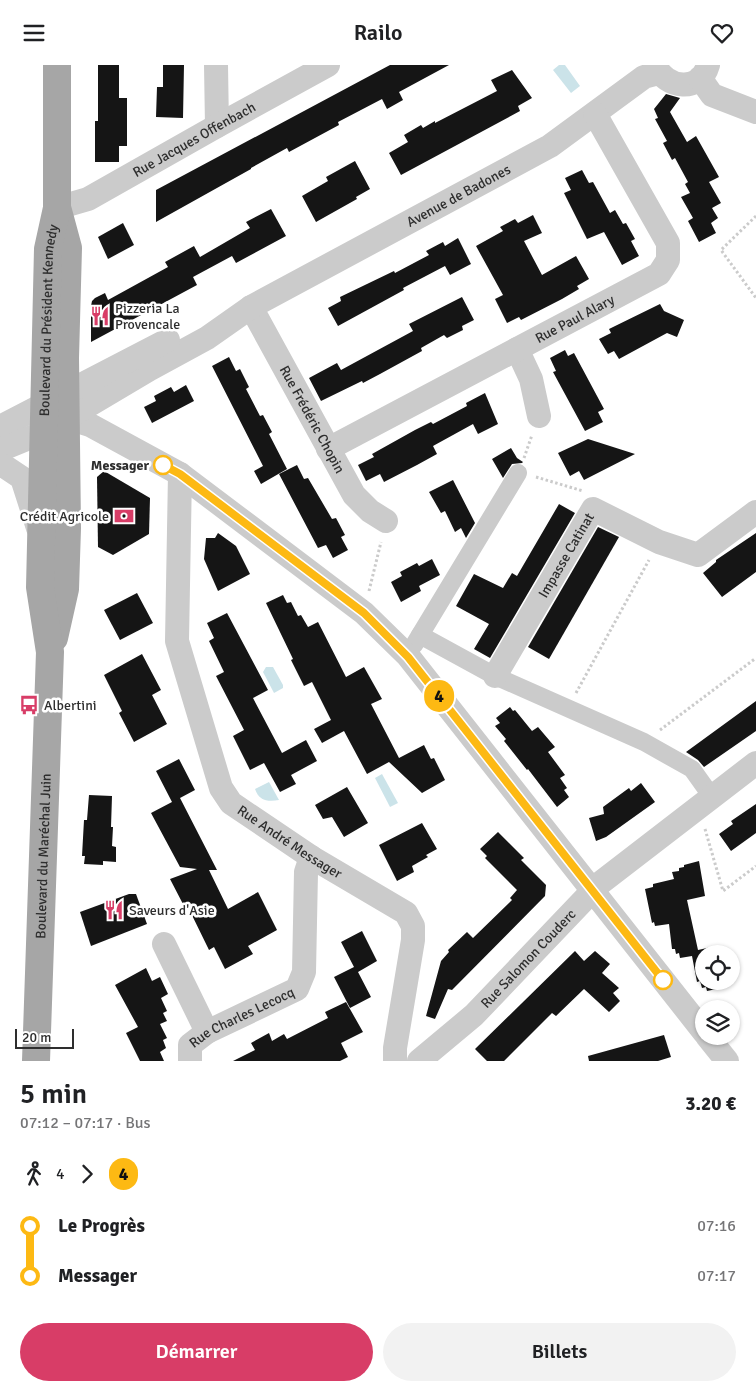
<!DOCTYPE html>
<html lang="fr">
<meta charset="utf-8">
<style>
body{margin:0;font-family:Signika,sans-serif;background:#f2f2f2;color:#202124;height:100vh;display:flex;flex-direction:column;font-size:19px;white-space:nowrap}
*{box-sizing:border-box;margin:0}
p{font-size:16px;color:#757577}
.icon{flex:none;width:28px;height:28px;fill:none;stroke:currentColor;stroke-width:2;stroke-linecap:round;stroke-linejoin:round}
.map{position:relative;height:996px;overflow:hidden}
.drawer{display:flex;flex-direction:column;background:#fff;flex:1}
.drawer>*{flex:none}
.badge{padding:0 10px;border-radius:16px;font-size:18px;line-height:32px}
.controls{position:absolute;left:695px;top:880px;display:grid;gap:10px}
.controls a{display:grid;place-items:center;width:45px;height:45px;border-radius:50%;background:#fff;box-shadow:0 1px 4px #0004;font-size:25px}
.scale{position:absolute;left:15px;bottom:12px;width:59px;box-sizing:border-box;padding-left:5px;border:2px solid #2e2e2e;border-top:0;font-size:14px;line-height:18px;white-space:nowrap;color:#2e2e2e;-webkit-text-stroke:4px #fff;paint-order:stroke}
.map>.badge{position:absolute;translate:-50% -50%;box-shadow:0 0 0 2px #fff}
.legs{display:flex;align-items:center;gap:8px;height:55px;padding:0 20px;font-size:16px}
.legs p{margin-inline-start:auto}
.overview{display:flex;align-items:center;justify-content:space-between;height:85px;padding:0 20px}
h1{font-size:28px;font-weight:600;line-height:38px}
.action{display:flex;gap:10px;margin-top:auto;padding:10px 20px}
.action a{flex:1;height:58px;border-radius:30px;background:#d83d67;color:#fff;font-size:20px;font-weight:600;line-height:58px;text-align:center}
.action a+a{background:#f2f2f2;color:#202124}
ul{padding:0 20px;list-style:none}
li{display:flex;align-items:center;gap:18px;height:50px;font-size:19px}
li i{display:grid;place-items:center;width:8px;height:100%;margin:0 6px;background:currentColor}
li i::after{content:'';width:12px;height:12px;margin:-6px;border:4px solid;border-radius:50%;background:#fff}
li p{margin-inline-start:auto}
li:first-child i{background:linear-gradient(#0000 50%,currentColor 0)}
li:last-child i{background:linear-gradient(currentColor 50%,#0000 0)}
header{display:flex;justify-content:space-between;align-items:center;height:65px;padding:0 20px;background:#fff;font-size:22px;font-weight:600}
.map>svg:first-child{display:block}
</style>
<header><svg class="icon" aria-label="menu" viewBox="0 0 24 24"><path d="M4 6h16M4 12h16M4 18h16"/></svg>Railo<svg class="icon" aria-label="heart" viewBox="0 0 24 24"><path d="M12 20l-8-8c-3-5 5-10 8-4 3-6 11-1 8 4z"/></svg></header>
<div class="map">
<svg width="756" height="996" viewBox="0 0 756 996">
<rect width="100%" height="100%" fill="#fff"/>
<g fill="#cbe3e9">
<path d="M559,0H565L580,21L571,28L553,5Z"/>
<path d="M266,602H273L283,620V623L274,628L263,607Z"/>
<path d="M382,709L398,738L390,742L375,713Z"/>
<path d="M269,717L279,735C268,737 259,736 255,724Z"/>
</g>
<g fill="#151515">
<path d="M98,0H119V33H127V81H119V97H95V56H98Z"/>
<path d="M163,0H184L183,53L156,52L157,22H163Z"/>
<path d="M390,0H449L399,27L403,35L387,44L382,34L338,57L339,60L289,87L287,83L251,103V104L156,157V125Z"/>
<path d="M512,5L532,33L518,41L520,46L401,110L389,88L408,77L404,70L421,60L423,63L435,56V58L497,26L491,15Z"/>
<path d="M666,29L680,33L670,47L687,77L696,71L719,112L709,117L721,138L712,143L718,153L711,158L716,168L699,177L688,156L693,153L681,132L690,128L685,119L688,117L675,93L672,95L663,78L667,76L655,54L658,53L654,44Z"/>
<path d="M355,96L370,124L356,132L357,134L316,157L302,131L328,116L326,112Z"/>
<path d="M582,105L589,118L593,117L610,148L615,145L623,159L626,158L635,174L631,176L639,191L622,200L604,167L587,174L564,128L571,125L565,113Z"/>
<path d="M271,144L286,171L236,198L232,191L193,212L197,220L91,277V241L92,236L95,233L105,228L108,235L168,202L165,197L194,181L200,192L250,163L246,157Z"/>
<path d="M533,150L542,168L524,176L542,210L576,191L589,214L577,221L579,224L562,234L521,255L519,252L507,258L495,234L503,230L476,181L503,166L500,162L515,154L518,158Z"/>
<path d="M123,158L134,180L108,194L98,172Z"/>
<path d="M458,173L471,199L450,210L445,201L403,223L404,225L338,261L328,243L341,236L340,232L394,206L395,208L429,190L426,186L443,177L445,181Z"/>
<path d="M462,232L474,255L462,261L463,265L447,273L444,270L421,283L422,286L380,309L363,318L362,316L321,336L309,313L337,298L341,305L413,266L409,259Z"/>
<path d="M660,239L664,246L684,255L677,272L667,268L619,294L614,286L608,289L599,274L611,268L609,264Z"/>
<path d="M565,285L568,291L574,288L604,344L598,347L603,357L585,366L553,307L556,306L550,293Z"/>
<path d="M229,292L236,306L240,304L249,322L246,324L260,351L263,350L272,367L269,369L287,404L261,419L254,406L263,401L212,301Z"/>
<path d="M186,320L194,336L152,358L144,342L156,336L154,331L171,322L174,327Z"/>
<path d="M485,328L498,359L478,369L473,359L433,381L437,389L417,400L384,417L380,409L366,416L358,400L374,392L372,389L415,365L431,357L433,359L467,341L466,338Z"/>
<path d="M588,374L635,389L584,415L579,406L570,411L558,388Z"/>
<path d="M511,383L517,393L523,397L522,398L512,399L503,413L492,394Z"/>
<path d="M297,400L304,414L308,413L332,454L336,453L345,470L341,472L348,485L333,493L326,480L318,483L279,409Z"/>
<path d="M104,406L150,433L149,469L113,490L98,482L97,412Z"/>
<path d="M453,415L475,458L466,473L461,463L455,467L445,446L441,448L429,427Z"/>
<path d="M559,439L575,448L490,593L474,584L489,559L456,541L474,509L503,523L512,508L517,511Z"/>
<path d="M598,462L619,472L549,594L528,582Z"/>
<path d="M218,468L236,481L250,509L218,526L204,494L206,473H215Z"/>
<path d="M756,468V507L722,532L703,508L716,497V495Z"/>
<path d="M432,494L440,510L419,521L421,526L401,537L391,517L402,511L400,507L417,498L419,501Z"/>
<path d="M137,528L153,558L120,575L104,545Z"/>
<path d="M283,530L287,538L291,537L298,551L301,550L308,562L318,557L346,612L364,602L382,634L371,639L399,693L424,680L431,694L434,693L445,715L422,728L389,697L367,709L344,666L322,678L314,664L331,655L312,617L304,621L291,595L293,594L266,538Z"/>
<path d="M227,548L268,625L253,633L282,688L306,675L317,696L291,710L296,719L280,727L264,698L250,705L233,671L244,665L216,611L224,607L209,576L214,573L207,558Z"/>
<path d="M142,589L161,625L152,630L167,659L134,677L119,648L122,646L104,610Z"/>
<path d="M756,636V666L704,702L698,695L686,687Z"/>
<path d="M510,642L513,646L515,645L532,666L538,662L555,682L548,687L565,710L560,713L567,723L564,725L569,732L557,742L528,704L527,705L504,676L506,674L495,661L500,658L496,653Z"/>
<path d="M179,694L195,725L180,733L217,805H209L228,844L258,827L277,865L248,881L253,889L225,904L214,882L209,885L187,840L184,841L170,814L197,804L180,802L151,748L172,737L156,706Z"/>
<path d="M641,718L655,737L606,772L596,776L589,753L604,749L603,742L629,723L631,726Z"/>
<path d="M347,722L368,758L344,772L332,752L323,754L315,740Z"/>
<path d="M89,730L112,731L111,762H113L112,781L116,782V797L103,796V800L84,799L85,791H82L84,755H87Z"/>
<path d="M756,739V768L731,786L719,769L733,759L731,756Z"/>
<path d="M422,758L437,784L426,790L428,792L412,801L414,807L397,816L379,780Z"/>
<path d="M498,767L524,793L521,795L546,820L545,831L452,925L448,924L435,954L426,951L441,896L449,887L448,885L467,867L473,873L512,835L510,833L517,825L485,793L487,791L480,784Z"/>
<path d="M699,796L705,831L687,835L698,885L716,881L718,889H704V916H724L726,922L707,926L706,922L702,923L700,916L697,917L692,891L680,893L679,888L676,889L675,884H672L669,859L655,861L654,857L652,858L645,824L653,822V819L674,814L672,807L679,806V803L684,802V800Z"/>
<path d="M129,829H136L147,859L91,881L80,847Z"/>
<path d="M362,866L377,896L358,907L371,932L350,943L334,912L354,902L341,877Z"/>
<path d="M575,886L584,896L595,886L610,899L602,908L619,923L613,928L620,936L609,947L584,924L556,951L552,948L504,996H487L475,984Z"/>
<path d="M146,903L152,916L160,912L168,929L161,933L167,946L163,948L167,956L160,959L167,973L163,975L166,983L160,987L164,996H140L126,968L138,962L115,920Z"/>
<path d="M346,937L363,967L341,978L348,992L340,996H233L255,985L251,978L269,968L272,976L284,969L287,974L328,953L325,947Z"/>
<path d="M664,970L671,992L658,996H589L588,991Z"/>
</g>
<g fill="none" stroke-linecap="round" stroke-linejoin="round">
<g stroke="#cbcbcb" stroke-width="3" stroke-dasharray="2.5 2.5" stroke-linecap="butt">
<path d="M756,151L721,185L756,233"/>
<path d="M524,393L532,370"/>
<path d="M536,412L583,426"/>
<path d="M369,526L381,477"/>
<path d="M576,628L649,495"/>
<path d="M660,665L756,593"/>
<path d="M705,764L723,826L756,801"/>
</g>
<g stroke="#cbcbcb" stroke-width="18">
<path d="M420,570L495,611L644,677L692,704L712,732"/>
<path d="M414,580L518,408"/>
</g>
<g stroke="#cbcbcb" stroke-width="24">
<path d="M216,0L217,61"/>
<path d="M655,0C666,24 700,28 708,0"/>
<path d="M700,13L712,30L756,47"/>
<path id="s1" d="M57,143L88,134L217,61L328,0"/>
<path id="s2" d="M251,242L354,430L370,446L386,456"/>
<path d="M517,284L531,314L539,351"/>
<path d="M67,353L90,360L180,409L364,548L408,591L704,967"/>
<path id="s3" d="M59,358L150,304L207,273L251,242L550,81L644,12L659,8"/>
<path d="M0,362L168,275"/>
<path id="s4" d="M328,384L659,209L668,195V178L595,49"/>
<path d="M0,385L44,367L55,354"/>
<path d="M0,401H4L22,413L38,463"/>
<path id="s5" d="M180,409L177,576L221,723L231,738L311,792L406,848L413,861V875L395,983V996"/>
<path id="s6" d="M495,611L593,444L659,477L698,490L756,447"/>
<path d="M164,879L207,967"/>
<path d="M707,971L727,996"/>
<path id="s7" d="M190,996V980L207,967L297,924L304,907L306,807L311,792"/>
<path id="s8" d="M419,996L474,950L599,819L756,698"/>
</g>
<g stroke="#a6a6a6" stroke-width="28">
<path d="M54,573L65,524L67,463L65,293L68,183L58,146"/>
<path id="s9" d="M36,996L50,587L40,522L48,184L57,143V0"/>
</g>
</g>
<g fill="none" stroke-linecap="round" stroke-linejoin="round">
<defs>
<path id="line-1" d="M163,400L180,409L364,548L408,592L663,915"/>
</defs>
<use href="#line-1" stroke="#fff" stroke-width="11"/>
<use href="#line-1" stroke="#fdb913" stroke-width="8"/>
</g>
<defs>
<symbol id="restaurant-bare" viewBox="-9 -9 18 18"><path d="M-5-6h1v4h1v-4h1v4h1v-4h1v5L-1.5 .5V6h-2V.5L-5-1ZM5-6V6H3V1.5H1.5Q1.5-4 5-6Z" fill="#d83d67" stroke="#fff" stroke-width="2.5" paint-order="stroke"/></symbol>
<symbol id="bank-bare" viewBox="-9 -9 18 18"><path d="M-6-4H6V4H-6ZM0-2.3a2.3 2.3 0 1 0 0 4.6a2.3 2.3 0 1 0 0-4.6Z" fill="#d83d67" stroke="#fff" stroke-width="2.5" paint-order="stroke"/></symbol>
<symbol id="bus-bare" viewBox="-9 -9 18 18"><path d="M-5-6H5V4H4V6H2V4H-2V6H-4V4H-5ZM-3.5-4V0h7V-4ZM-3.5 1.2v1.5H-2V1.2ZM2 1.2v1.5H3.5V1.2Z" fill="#d83d67" stroke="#fff" stroke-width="2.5" paint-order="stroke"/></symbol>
</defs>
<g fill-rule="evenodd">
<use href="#restaurant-bare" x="86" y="237" width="28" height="28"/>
<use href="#bank-bare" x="110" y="437" width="28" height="28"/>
<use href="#bus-bare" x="15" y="626" width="28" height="28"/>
<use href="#restaurant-bare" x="100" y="831" width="28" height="28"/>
</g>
<g fill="#fff" stroke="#fdb913" stroke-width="2.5">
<circle cx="163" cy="400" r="9"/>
<circle cx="663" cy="915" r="9"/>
</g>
<g text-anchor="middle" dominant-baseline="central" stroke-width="5" stroke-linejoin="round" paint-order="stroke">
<g font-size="14" fill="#2e2e2e" stroke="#fff">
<text stroke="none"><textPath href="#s1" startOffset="154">Rue Jacques Offenbach</textPath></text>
<text stroke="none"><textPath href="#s3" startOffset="460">Avenue de Badones</textPath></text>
<text stroke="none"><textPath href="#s4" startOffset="279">Rue Paul Alary</textPath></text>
<text stroke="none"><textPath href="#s9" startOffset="742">Boulevard du Président Kennedy</textPath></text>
<text stroke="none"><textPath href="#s2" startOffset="128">Rue Frédéric Chopin</textPath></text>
<text stroke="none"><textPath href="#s6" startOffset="140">Impasse Catinat</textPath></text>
<text stroke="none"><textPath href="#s5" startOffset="409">Rue André Messager</textPath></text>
<text stroke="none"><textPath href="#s9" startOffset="205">Boulevard du Maréchal Juin</textPath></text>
<text stroke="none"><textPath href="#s8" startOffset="150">Rue Salomon Couderc</textPath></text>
<text stroke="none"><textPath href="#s7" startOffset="75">Rue Charles Lecocq</textPath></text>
</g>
<g font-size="14" fill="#2e2e2e" stroke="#fff" text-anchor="start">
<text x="115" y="243">Pizzeria La<tspan x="115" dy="16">Provencale</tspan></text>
<text x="109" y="451" text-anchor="end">Crédit Agricole</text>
<text x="44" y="640">Albertini</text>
<text x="129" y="845">Saveurs d'Asie</text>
</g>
<g font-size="14" font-weight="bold" fill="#2e2e2e" stroke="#fff" text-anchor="end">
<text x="149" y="400">Messager</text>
</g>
</g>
</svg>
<div class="controls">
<a><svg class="icon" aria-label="locate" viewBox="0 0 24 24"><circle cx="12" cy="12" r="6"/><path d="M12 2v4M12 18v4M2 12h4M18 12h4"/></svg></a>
<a><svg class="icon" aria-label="layers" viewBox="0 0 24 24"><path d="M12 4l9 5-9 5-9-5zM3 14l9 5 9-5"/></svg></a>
</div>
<div class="scale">20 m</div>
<b class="badge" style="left:439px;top:631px;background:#fdb913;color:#111">4</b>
</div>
<section class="drawer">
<div class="overview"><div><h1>5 min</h1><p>07:12 – 07:17 · Bus</p></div><b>3.20 €</b></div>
<div class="legs"><svg class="icon" aria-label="walk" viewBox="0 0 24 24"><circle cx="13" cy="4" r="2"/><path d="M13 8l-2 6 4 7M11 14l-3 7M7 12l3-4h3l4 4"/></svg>4<svg class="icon" aria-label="forward" viewBox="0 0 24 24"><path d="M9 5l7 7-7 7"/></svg><b class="badge" style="background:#fdb913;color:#111">4</b></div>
<ul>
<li><i style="color:#fdb913"></i><b>Le Progrès</b><p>07:16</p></li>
<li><i style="color:#fdb913"></i><b>Messager</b><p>07:17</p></li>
</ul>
<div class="action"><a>Démarrer</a><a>Billets</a></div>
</section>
